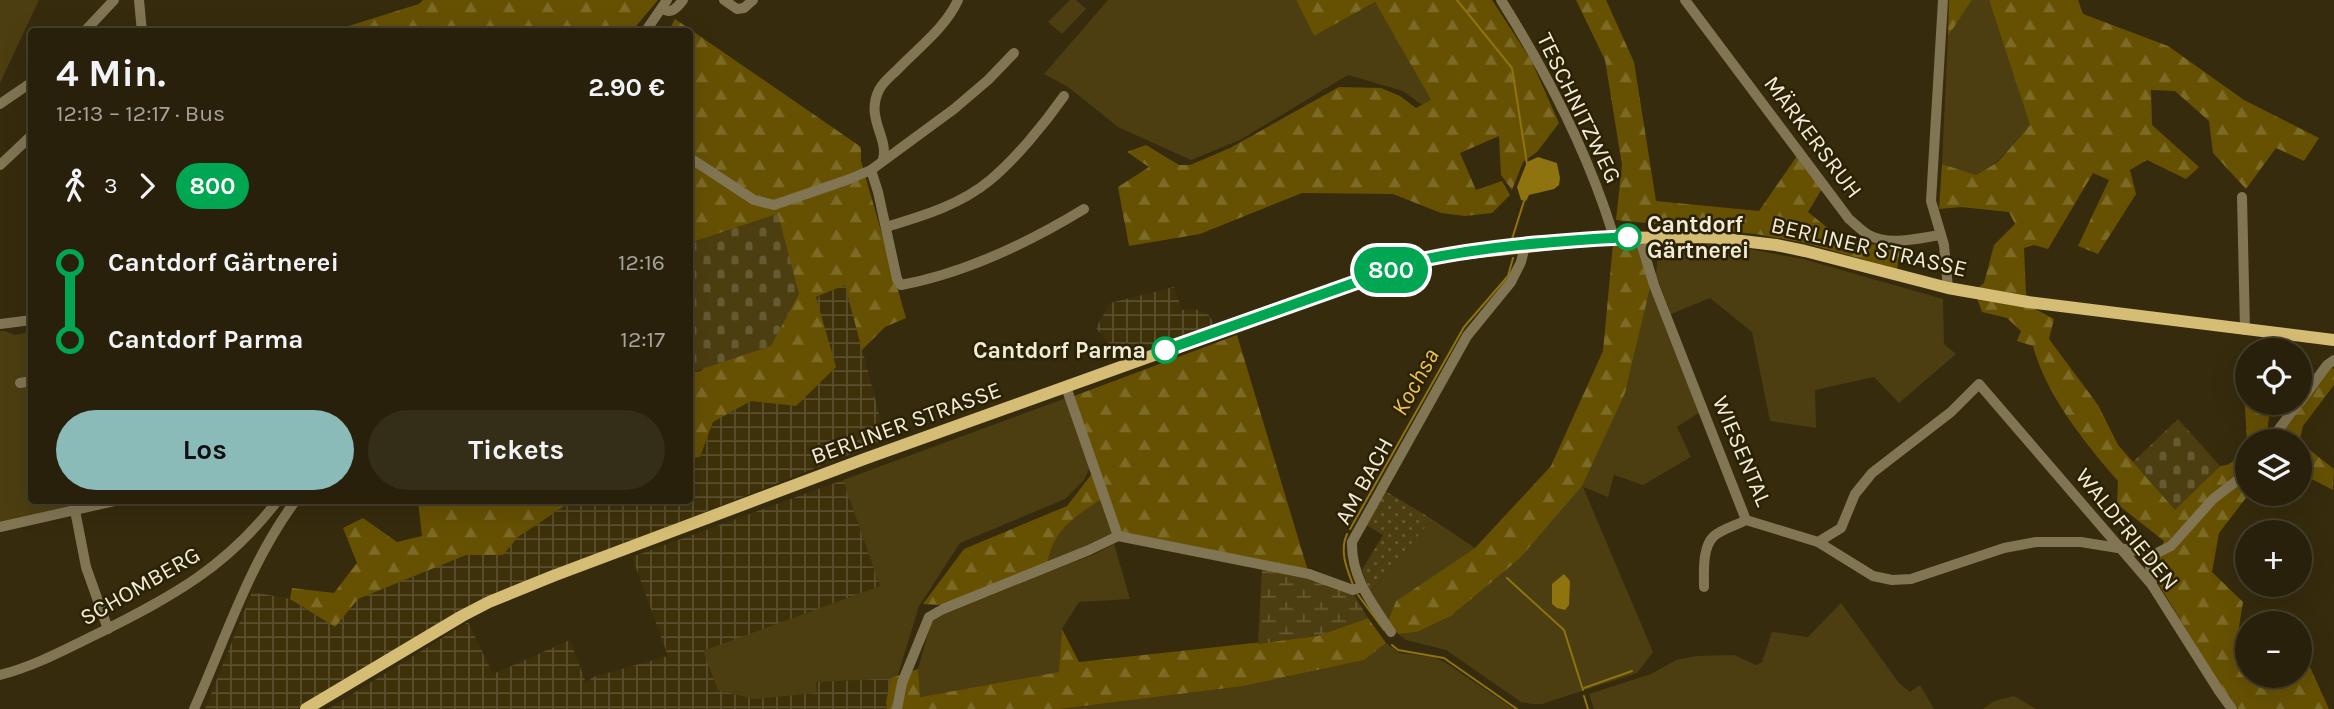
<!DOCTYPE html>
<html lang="de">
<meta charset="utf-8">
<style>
body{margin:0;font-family:Karla,sans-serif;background:#342d18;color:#f1f3f6;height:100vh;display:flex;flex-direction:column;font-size:26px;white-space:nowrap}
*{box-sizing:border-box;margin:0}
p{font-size:23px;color:#a5a39c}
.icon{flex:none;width:38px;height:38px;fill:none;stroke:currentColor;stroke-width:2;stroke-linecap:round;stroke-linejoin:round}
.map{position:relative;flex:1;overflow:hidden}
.sheet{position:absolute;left:28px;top:28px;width:665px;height:476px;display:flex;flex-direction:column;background:#28200a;border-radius:7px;box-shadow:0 7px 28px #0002,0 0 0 2px #443e2b}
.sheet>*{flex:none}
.badge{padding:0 14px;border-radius:23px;font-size:24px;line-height:46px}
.controls{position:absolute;left:2235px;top:338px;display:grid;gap:14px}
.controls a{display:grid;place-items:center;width:77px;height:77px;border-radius:50%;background:#28200a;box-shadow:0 7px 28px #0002,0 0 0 2px #443e2b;font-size:35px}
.map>.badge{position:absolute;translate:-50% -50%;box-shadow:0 0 0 4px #fff}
.legs{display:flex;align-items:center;gap:10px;height:77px;padding:0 28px;font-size:23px}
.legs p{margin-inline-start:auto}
.headline{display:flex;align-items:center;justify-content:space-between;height:119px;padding:0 28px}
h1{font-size:38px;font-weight:700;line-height:52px}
.action{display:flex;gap:14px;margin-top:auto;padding:14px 28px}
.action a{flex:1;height:80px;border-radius:42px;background:#8bbbb9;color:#111;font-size:28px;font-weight:700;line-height:80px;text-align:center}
.action a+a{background:#342d18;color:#f1f3f6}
ul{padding:0 28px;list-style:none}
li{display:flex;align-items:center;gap:24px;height:77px;font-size:26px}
li i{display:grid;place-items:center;width:10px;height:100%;margin:0 9px;background:currentColor}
li i::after{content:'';width:18px;height:18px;margin:-9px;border:5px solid;border-radius:50%;background:#28200a}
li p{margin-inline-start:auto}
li:first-child i{background:linear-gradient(#0000 50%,currentColor 0)}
li:last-child i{background:linear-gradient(currentColor 50%,#0000 0)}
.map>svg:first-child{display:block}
</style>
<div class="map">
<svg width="2334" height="709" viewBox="0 0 2334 709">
<defs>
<pattern id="industrial-grid" width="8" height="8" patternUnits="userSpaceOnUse" patternTransform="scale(1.75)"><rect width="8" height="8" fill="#3e310a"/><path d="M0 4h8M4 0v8" fill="none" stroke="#5a4f2d"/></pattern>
<pattern id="forest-firs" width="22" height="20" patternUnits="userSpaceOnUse" patternTransform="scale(1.75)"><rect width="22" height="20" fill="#665103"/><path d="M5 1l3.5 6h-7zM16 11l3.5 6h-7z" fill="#7c6a27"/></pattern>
<pattern id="wetland-marsh" width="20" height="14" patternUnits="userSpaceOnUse" patternTransform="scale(1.75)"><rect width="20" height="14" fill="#4c3e11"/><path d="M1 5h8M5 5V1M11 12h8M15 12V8" fill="none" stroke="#665a33"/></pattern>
<pattern id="cemetery-stones" width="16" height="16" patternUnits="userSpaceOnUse" patternTransform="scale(1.75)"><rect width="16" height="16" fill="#4c3e11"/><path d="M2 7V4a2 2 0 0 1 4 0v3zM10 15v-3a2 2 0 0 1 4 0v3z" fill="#665a33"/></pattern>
<pattern id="park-dots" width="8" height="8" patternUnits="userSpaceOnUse" patternTransform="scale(1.75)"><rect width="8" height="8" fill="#4c3e11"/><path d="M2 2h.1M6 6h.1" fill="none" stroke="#665a33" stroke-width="1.8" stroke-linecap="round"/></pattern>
</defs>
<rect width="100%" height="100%" fill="#362b0d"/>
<g fill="url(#industrial-grid)">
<path d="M845,284L886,440L483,600L297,709H205L252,592L290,599L335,627L358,599L466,555H503L518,537L572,501L690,500V458L700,457L713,422L751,401L796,406L816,298Z"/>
<path d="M1174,287L1182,310L1192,308L1208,314L1215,325L1119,355L1096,328L1110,303Z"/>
<path d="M843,480L880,586L703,652L817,692L815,682L891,678L886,702L887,709H328L468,622L493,674L570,640L586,683L593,677L668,656L632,557Z"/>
</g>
<g fill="#4c3e11">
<path d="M0,0H39L0,83Z"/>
<path d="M1070,0H1076L1086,9L1062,34L1048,22Z"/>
<path d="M1108,0H1296L1314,36L1375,2L1431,100L1422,105L1403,91L1348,75L1240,140L1191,160L1118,127L1068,87L1044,74Z"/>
<path d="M1972,0H1989L2030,125L1997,162L1976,175L1942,164L1948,36Z"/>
<path d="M1659,242L1715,243L1803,259L1943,299L1944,344L1956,354L1899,403L1874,377L1815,390L1816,428L1770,421L1752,332L1710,298L1671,314L1656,275Z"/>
<path d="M1651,284L1703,410L1677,427L1691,457L1643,485L1614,475L1608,497L1583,487L1653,652L1637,673L1542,704H1532L1521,702L1446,650L1406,640L1398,634L1417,632L1451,616L1519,559L1625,393Z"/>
<path d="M0,331H5L14,335L31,332V369L28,370L32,388V500L68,501L69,506L0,523Z"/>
<path d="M1066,398L1091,465L1084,480L1065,499L960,543L919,606L897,678L816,682L817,693L754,699L718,690L703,651L880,586L843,480Z"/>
<path d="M1102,499L1113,534L1047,565C1053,530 1074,517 1102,499Z"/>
<path d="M1432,519L1475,548L1396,601L1388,621L1370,593Z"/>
<path d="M1114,544L1130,599L1079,602L1062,629L1060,672L919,697L918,669L932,619L946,610L1093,555Z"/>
<path d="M1841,603L1899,683L1910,692L1920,685L1934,709H1594L1589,694L1651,674L1676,660L1696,656L1734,655L1756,665L1762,662L1772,632L1808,637Z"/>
<path d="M1386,643L1399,653L1433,657L1446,663L1514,709H1060L1244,686L1364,660Z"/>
<path d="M2014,696L2036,709H1983L1994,701Z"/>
</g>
<g fill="url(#forest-firs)">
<path d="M423,0H658L632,31H318L339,29L419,4Z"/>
<path d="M1296,0H1492L1531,60L1559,123L1537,152L1523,162L1512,190L1501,175L1499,136L1460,153L1476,190L1502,181L1510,195L1492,213L1465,216L1441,213L1393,194L1302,193L1200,234L1129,246L1118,187L1149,167L1127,152L1146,145L1179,165H1190L1230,148L1339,87L1381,88L1400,96L1416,108L1431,100L1375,2L1314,36Z"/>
<path d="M1576,0H1606L1634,62L1656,201L1759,211L1797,156L1823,187L1808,212L1844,241L1878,245L1901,243L1897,269L1805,243L1756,234L1616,220L1622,165L1605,60Z"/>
<path d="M1949,0H1972L1948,36Z"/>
<path d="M1989,0H2078L2083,14L2168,46L2244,100L2319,138L2304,161L2276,148L2246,189L2213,153L2209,121L2175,91L2151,90L2152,125L2199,167L2186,179L2147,160L2130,170L2136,194L2098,254L2078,246L2109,180L2093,173L2048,249L2034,245L2024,248L2026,295L1978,288L1984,283L1994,245L2015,224L2009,212L1961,207L1939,209L1942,164L1976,175L1998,162L2030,125Z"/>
<path d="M675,19L861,147V161L906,318L885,327L862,350L845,285L816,297L836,367L796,406L751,401L713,422L700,457L690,458V373L701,371L778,214L690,243V32H668Z"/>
<path d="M1637,243L1651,284L1625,393L1582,486L1519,559L1451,616L1417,632L1398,634L1388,621L1396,601L1475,548L1551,466L1603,351L1613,244Z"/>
<path d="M1977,298L2028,305L2054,319L2049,339L2098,405L2118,445L2175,509L2220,466L2227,465L2247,453L2249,494L2219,533L2212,572L2243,602L2239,627L2247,635V676H2300V645L2329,709H2238L2218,682L2158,583L2155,568L2164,541L2117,504L2118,481C2086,445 2045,393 2033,346L2017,341L2021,331L2007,318L1982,312Z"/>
<path d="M1237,335L1308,571L1121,533L1074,396Z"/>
<path d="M2330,367L2334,369V385L2303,426L2300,439L2306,447L2334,469L2333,490L2300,473V441H2247L2244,392L2247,373V402L2267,403L2270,409L2266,440Z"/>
<path d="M1094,471L1102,499C1074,517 1053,530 1047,565L941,605L923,604L964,549L1067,506Z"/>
<path d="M495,500L572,501L518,537L503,555H466L358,599L335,627L290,599L292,588L334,593L357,563L343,528L363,518L397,542L422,536L418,501H485L486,504Z"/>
<path d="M1368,618L1386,643L1364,660L1244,686L1060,709H887L886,702L891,678L918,669L920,697L1059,672L1062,629L1079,662L1317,636Z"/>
</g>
<path fill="url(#wetland-marsh)" d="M1262,568L1311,578L1353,593L1368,618L1317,636L1258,644Z"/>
<g fill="url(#cemetery-stones)">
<path d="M778,214L799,294L771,346L690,373V243Z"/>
<path d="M2178,419L2220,466L2175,510L2133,462Z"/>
</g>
<path fill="url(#park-dots)" d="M1382,489L1432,519L1370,593L1362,570L1383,535L1363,523Z"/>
<g fill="#8f730e">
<path d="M1538,157L1557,163L1560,178L1559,185L1554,189L1529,195L1526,201L1521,200L1517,187L1527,162Z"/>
<path d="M1564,574L1570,581L1569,605L1565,610L1557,608L1552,604V584Z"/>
</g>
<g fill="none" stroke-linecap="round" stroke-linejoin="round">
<g stroke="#8f730e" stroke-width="2">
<path d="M1457,0L1512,68L1527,164"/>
<path d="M1512,239L1524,201"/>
<path d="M1350,529L1464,327L1508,276L1513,258"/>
<path d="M1347,534C1339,551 1347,569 1353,585"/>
<path d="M1507,578L1564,630L1583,690"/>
<path d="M1358,595L1384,630"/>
<path d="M1392,645L1398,650L1444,658L1517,709"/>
<path d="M1584,688L1632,671"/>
<path d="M1584,696L1588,709"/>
</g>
<g stroke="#817553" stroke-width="10">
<path d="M139,0L142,32"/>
<path d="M724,0L737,9L744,8L753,0"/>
<path d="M1501,0C1547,73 1586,148 1612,231V238"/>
<path d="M1685,0L1849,219C1855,224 1861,230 1867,234C1888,247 1919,238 1941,235"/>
<path d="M1943,0L1931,201L1944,245L1948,288"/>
<path d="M662,8C671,15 677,8 683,0"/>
<path d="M84,32L114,0"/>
<path d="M645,32L667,0"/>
<path d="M0,104L32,82"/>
<path d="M690,158L754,200L774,205L847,180L871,170L954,109L988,80L1014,53"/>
<path d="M883,159C889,138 865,118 879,90C883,82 891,76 897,70C918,48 946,27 958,0"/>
<path d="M0,165L32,135"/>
<path d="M871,170L878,192L897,279L901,285C966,273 1028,243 1084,209"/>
<path d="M2242,197L2245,330"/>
<path d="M886,227C922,216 960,205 989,181C1015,160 1045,123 1064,96"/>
<path d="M1639,236L1654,285L1746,520"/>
<path d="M0,324L32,320"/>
<path d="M20,383L32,381"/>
<path d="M1066,387L1118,536"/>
<path d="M2300,402L2327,365L2334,360"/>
<path d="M2270,441L2299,402"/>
<path d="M73,500L86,567L108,629"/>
<path d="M1746,520L1818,542L1873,576L1892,580L1911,579L2004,548L2036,542H2081L2155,554"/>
<path d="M0,527L119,500"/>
<path d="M1818,542L1841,528L1855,494L1872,473L1951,412L1979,384L2152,585L2219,691L2232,709"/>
<path d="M2152,585L2150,566L2155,554L2171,546L2213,499L2247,473"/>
<path d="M1704,587C1704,572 1702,547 1714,536C1722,529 1737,525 1746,520"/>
<path d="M1391,632C1372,603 1351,578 1352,542L1467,336L1511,282L1521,262L1525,246"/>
<path d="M0,675C35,666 66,649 99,633C173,596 227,567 278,500"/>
<path d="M194,709C226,638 249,563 296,500"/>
<path d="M897,709L902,683L929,617L943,609L1089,550L1118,536L1309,574L1353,590L1361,587"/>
</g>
<path stroke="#d6bd75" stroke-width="12" d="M306,709L462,616L489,602L553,576L867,458L1416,261L1441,256L1612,238L1708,237L1776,245L1805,251L1948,288L2028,302L2334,340"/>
</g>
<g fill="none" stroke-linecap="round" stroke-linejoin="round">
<defs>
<path id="line-1" d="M1165,350L1416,261C1485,246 1558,241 1628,237"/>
</defs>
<use href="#line-1" stroke="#fff" stroke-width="16"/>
<use href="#line-1" stroke="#00a651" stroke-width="10"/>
</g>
<g fill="#fff" stroke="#00a651" stroke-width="3.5">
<circle cx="1628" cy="237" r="12"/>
<circle cx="1165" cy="350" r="12"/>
</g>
<g text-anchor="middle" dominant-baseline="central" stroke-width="5" stroke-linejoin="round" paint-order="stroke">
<g font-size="23" fill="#f1ebda" stroke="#2b2103">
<text transform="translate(1579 108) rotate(64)">TESCHNITZWEG</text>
<text transform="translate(1813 137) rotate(53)">MÄRKERSRUH</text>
<text transform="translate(1869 247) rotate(13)">BERLINER STRASSE</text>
<text transform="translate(906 423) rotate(-20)">BERLINER STRASSE</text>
<text transform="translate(1742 451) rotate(67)">WIESENTAL</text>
<text transform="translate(1364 481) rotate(-61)">AM BACH</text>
<text transform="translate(2127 529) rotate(51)">WALDFRIEDEN</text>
<text transform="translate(140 586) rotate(-30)">SCHOMBERG</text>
</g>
<g font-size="23" font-weight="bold" fill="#f1ebda" stroke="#2b2103" text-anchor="start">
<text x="1647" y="224">Cantdorf<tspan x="1647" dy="26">Gärtnerei</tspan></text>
<text x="1146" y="350" text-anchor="end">Cantdorf Parma</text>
</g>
<g font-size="24" font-style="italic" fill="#ebc34b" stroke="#2b2103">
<text transform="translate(1415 382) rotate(-61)">Kochsa</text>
</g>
</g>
</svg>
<div class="controls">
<a><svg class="icon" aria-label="locate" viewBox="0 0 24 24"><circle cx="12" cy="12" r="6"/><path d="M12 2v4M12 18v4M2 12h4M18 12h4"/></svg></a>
<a><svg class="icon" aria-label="layers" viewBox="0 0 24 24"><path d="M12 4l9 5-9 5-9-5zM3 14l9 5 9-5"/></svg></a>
<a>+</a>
<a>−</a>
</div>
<b class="badge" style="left:1391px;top:270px;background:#00a651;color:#fff">800</b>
<section class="sheet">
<div class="headline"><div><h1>4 Min.</h1><p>12:13 – 12:17 · Bus</p></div><b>2.90 €</b></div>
<div class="legs"><svg class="icon" aria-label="walk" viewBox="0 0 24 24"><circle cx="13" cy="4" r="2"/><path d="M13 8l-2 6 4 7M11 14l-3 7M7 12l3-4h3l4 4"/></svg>3<svg class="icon" aria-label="forward" viewBox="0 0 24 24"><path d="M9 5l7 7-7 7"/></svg><b class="badge" style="background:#00a651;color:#fff">800</b></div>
<ul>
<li><i style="color:#00a651"></i><b>Cantdorf Gärtnerei</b><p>12:16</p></li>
<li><i style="color:#00a651"></i><b>Cantdorf Parma</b><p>12:17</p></li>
</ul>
<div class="action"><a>Los</a><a>Tickets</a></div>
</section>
</div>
